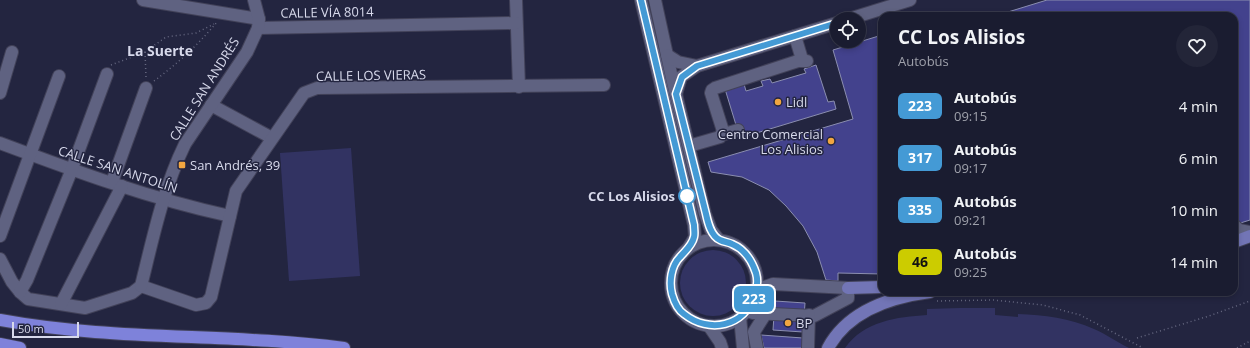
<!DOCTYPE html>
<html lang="es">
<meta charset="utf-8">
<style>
body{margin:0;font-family:"Open Sans",sans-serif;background:#232538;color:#f1f3f6;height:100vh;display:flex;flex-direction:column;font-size:15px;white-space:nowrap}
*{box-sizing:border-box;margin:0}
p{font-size:13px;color:#9fa1ab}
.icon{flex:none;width:22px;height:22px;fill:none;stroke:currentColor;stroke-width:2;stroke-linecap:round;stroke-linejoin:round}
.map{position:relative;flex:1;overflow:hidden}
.panel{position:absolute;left:878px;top:12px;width:360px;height:284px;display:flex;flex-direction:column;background:#1a1c30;border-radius:12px;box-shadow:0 2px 6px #0003,0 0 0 1px #383a4c}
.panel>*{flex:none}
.badge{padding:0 8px;border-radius:6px;font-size:14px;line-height:26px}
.tools{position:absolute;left:830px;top:12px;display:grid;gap:8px}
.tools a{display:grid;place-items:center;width:36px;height:36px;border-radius:50%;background:#1a1c30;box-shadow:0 2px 6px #0003,0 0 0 1px #383a4c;font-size:20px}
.scale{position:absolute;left:12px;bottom:10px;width:67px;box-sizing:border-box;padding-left:4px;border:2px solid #d7d9eb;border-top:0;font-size:11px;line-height:14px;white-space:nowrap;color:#d7d9eb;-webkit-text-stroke:3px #232540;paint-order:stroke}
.map>.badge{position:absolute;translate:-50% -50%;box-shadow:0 0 0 2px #fff}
.round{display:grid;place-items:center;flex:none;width:42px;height:42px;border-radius:21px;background:#232538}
.head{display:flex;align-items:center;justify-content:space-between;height:68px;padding:0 20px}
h1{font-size:19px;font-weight:700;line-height:30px}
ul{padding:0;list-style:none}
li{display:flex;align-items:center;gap:12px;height:52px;padding:0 20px}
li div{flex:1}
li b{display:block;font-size:15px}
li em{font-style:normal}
li .badge{min-width:44px;font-weight:700;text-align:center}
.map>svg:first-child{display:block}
</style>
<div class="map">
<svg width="1250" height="348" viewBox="0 0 1250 348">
<rect width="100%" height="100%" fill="#232540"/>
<g fill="#323362">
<path d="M351,148L360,276L289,281L280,153Z"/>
<circle cx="713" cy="283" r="33"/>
<path d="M960,308H995V315L1018,317V314C1044,315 1070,318 1094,329C1106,334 1117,342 1129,348H845C864,321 897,317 927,315V309Z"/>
</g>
<g fill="#43428d" stroke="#8b8eb0">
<path d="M1047,0H1250V220L1234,225V16H995Z"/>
<path d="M882,35V274L838,273V281L826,280L817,252L803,226L786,206L769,190L742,177L711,172L708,162L853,119L833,50Z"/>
<path d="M816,65L828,102L834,101L836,109L740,138L725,89L744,84L746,91L763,86L761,81L770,79L772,83L806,73L804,69Z"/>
<path d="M775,301L805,303L803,332L773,330Z"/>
<path d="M761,335L803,338L802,348H764Z"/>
</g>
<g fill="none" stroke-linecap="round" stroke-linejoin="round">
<defs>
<g id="minor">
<path d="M143,0L259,19"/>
<path d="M516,0L519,87"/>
<path d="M641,0L694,225L695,237L689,247"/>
<path d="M655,0L672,78L705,214L711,230L719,240"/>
<path d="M849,19L910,0"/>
<path d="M258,28L516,23"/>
<path d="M795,36L801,56V58L798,61"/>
<path d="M667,55L678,62L697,66"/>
<path d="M0,93L12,52"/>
<path d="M676,94L681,77L697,66L837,23"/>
<path d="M211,105L272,138"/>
<path d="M721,135L738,130"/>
<path d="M0,143C75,171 151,199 230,216"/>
<path d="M689,146L720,137L723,131L711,93L712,90L715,88L798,61H807"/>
<path d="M112,182L146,88"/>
<path d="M1234,225L1239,230L1250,232"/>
<path d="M0,236L59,76"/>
<circle cx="714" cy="283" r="43"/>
<path d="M0,259L12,282L20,292L28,299L85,308L132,293L141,286"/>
<path d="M141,286L196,305L206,303L211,297L236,191L304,93L317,88L604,85"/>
<path d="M141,286C153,238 163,189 185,144L247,52L258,28L259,19L254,0"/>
<path d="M20,292L27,280L70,174L107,74"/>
<path d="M61,304L122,186"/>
<path d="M748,310L753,313L814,316L848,298V288L773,284L756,290"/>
<path d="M740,317L743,348"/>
<path d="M709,326L720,342L722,348"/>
<path d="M757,348L754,332L766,313"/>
<path d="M808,348L809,315"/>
</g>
<g id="major">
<path d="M1234,242L1250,236"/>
<path d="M848,288L882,287"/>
<path d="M828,348C848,311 891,297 930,292"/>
</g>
<g id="highway">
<path d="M0,320C113,341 230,333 344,348"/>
<path d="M0,344L20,348"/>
</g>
</defs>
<use href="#minor" stroke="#424259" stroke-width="14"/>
<use href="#major" stroke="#424259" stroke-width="14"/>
<use href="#highway" stroke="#424259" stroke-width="14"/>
<g stroke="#666880" stroke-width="1.5" stroke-dasharray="1 3" stroke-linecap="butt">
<path d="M145,52L146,77"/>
<path d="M111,65L145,52L166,37L196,33L214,24"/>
<path d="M154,81C177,64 198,45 217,22"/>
<path d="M937,301L993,300L1043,305L1080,315L1143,348"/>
<path d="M1137,338L1209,316L1250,301"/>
<path d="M1237,348L1250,341"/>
</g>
<use href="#minor" stroke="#5f6281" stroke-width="12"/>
<use href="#major" stroke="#7275b6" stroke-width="12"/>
<use href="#highway" stroke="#7e82da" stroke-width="12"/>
</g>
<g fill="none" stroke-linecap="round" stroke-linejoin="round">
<defs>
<path id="line" d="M641,0L694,225C694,229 695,234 694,237C692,246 685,251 680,257C671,266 669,282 672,294C674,301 678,310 684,314C709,334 745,327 755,294C757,288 758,280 756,273C752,261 744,249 732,244C728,242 724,242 720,240C711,236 708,223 706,214L676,94L682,77L697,66L837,23"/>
</defs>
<use href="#line" stroke="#fff" stroke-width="9"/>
<use href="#line" stroke="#449ad5" stroke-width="6"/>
</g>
<g fill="#f1a640" stroke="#232540" stroke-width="1.5">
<circle cx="778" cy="102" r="4"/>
<circle cx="831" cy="141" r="4"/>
<rect x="178" y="161" width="8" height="8" rx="2"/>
<circle cx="788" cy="323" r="4"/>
</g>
<circle fill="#fff" stroke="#449ad5" stroke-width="2" cx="687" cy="196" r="8"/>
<g text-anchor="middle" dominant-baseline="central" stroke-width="3" stroke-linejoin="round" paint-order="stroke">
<g font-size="13" fill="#d7d9eb" stroke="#232540">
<text transform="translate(327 12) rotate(-1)">CALLE VÍA 8014</text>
<text transform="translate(371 75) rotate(-1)">CALLE LOS VIERAS</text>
<text transform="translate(204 89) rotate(-58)">CALLE SAN ANDRÉS</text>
<text transform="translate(118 169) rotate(18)">CALLE SAN ANTOLÍN</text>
</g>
<g font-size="13" fill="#d7d9eb" stroke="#232540" text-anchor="start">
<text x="786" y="102">Lidl</text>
<text x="823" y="134" text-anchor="end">Centro Comercial<tspan x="823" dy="15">Los Alisios</tspan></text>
<text x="190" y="165">San Andrés, 39</text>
<text x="796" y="323">BP</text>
</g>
<g font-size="13" font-weight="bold" fill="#d7d9eb" stroke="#232540" text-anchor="end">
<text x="675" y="196">CC Los Alisios</text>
</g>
<g font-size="14" font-weight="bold" fill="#d7d9eb" stroke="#232540">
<text x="160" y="50">La Suerte</text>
</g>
</g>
</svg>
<div class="tools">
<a><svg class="icon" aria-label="locate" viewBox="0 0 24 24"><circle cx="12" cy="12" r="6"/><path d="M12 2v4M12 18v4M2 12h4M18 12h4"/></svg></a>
</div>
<div class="scale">50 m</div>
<b class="badge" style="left:754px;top:299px;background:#449ad5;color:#fff">223</b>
<section class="panel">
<div class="head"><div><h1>CC Los Alisios</h1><p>Autobús</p></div><a class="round"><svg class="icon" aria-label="heart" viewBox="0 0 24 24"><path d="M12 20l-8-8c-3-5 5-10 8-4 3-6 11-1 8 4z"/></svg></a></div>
<ul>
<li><span class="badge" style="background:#449ad5;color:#fff">223</span><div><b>Autobús</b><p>09:15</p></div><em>4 min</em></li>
<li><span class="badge" style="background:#449ad5;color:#fff">317</span><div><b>Autobús</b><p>09:17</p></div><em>6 min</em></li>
<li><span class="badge" style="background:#449ad5;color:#fff">335</span><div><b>Autobús</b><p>09:21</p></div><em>10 min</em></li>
<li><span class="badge" style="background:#cc0;color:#111">46</span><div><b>Autobús</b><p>09:25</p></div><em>14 min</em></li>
</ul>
</section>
</div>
